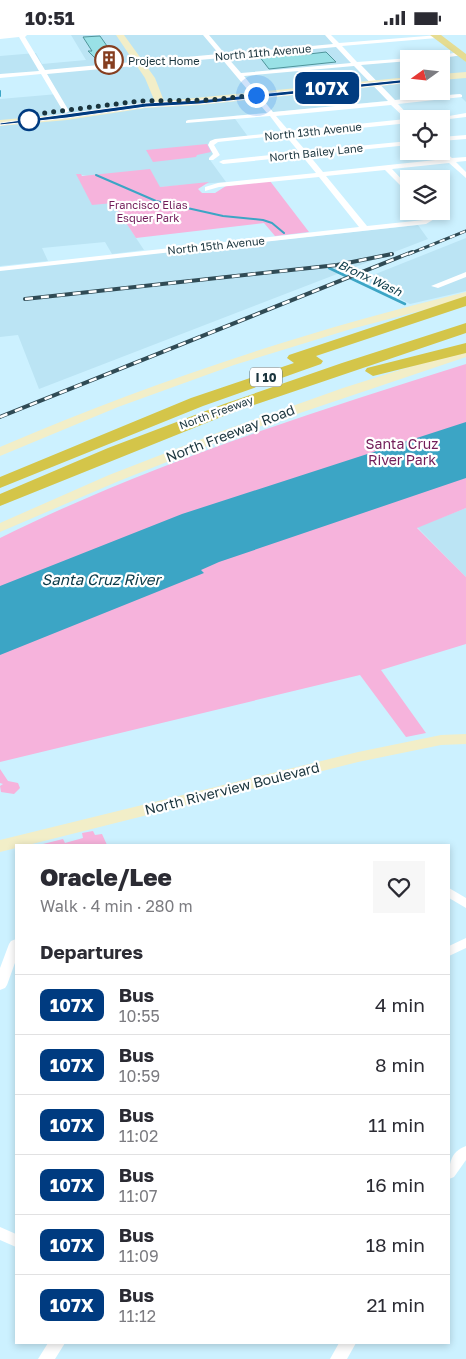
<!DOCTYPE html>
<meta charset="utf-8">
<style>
body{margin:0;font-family:"Golos Text",sans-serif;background:#f7f7f7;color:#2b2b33;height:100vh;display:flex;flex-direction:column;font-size:19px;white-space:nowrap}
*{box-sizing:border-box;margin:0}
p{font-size:16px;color:#7c7c81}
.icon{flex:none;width:28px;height:28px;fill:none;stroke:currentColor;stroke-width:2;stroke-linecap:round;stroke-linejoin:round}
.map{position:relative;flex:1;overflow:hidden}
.side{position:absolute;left:15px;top:809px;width:435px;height:500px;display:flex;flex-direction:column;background:#fff;border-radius:0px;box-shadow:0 2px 8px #0003}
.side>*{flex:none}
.badge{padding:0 10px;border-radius:8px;font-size:18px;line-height:32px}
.needle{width:32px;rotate:255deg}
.buttons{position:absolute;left:400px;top:15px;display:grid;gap:10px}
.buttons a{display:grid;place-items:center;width:50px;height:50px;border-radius:0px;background:#fff;box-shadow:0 2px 8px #0003;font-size:25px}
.you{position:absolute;width:25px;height:25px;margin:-12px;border:4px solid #fff;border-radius:50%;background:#1a73e8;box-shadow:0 0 0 8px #1a73e833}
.map>.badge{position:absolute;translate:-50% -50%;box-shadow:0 0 0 2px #fff}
h2{padding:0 25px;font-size:19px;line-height:45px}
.round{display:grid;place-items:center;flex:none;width:52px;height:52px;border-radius:0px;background:#f7f7f7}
.head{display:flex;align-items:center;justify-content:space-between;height:85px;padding:0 25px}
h1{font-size:24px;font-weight:800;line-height:38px}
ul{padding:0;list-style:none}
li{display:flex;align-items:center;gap:15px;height:60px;padding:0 25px;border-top:1px solid #e1e1e2}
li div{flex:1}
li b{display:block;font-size:19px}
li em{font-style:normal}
li .badge{min-width:55px;font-weight:700;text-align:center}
.status{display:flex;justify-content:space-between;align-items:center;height:35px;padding:0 25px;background:#fff;direction:ltr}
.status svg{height:14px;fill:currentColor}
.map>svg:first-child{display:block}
</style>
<div class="status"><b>10:51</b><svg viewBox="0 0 49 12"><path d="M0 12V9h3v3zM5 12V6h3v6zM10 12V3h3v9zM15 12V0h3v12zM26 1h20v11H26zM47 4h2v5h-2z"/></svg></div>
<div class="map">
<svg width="466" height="1324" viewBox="0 0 466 1324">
<rect width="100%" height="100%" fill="#ccf1ff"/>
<g fill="#bbe4f4">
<path d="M71,0H327L355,30L409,24V56H441V24H413L457,19L466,27V67L458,59L233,81L249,103L218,106L213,110L220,120L210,125L226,147L160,152L76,139L113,168L144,215L112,219L105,207L42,213L48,226L0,231V64L58,59L45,36L0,40V21L36,18L42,29L86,25Z"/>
<path d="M418,190L428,204L39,354L18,300L0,302V235Z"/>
<path d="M466,203V256L410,269L363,244Z"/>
<path d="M466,473V542L417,492Z"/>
</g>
<g fill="#f6b3dc">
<path d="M207,109L211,117L197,120L196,122L153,127L146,115Z"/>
<path d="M150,134L160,152L209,147L198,154L202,158H215L226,151L270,146L309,197L275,201L264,188L136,203L113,168L92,170L76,139H81L82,141Z"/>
<path d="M466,329V473L417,493L466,542V609L381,635L426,698L406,702L360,640L0,727V503C149,429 308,379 466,329Z"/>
<path d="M0,734L8,746L18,748L20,753L14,759L1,757L0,751L3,749L0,748Z"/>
<path d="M93,796L95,800L102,799L107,810H39L63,804L65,808L83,803L82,798Z"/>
</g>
<path fill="#3ca5c5" d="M466,387V443L219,527L201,535L204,538L0,620V551L182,479Z"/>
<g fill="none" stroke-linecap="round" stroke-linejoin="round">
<g stroke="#3ca5c5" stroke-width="2">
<path d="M0,56V61"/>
<path d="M96,140L156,166L223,181L263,185L272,188L284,198"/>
</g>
<path stroke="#3ca5c5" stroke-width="2.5" d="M329,233L405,269"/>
</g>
<g fill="#99e1e6" stroke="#4f959b">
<path d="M100,1L114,21L119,20L123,26L102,28L97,25L88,16H92L83,2Z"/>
<path d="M299,17L301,20L326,17L336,27L269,34L259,21Z"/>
</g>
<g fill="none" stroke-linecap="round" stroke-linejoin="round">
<g fill="#fff" fill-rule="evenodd">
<path d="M0,0H27L25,2L45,35L219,19L203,0H209L225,19L333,9L325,0H331L339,8L439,0L437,3L342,11L357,27L411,23L409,26L361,30L395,65L460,59L462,60V62L398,69L412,84H409V88L292,100L306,116L409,106V110L309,120L323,137L445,124L438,116H441V114L452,123L466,122V126L456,127L466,137V143L449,128L392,134L409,152V159L385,135L326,141L367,191L424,185L428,182L423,176H431L436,183L426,189L0,236V232L359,192L319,142L219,152L205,156V152L218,148L316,138L302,121L223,129L219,127L223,125L299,117L285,100L218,107L214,110L220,120L213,125H209V123L213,119L208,110L210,106L215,104L282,97L270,81L186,88V86L188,85L267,78L221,23L47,39L69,76L66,78L63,76L41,39L0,43V39L39,36L19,2L0,4ZM336,12L351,28L241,38L227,22ZM354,31L388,66L273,77L244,41ZM391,70L406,84L289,96L276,81Z"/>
<path d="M461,17L464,19L463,20L435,24H413Z"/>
<path d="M466,78V82L441,85V84H432Z"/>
<path d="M466,100V104L441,106V102Z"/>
<path d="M466,237V242L438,253L431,251Z"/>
<path d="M449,853L466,863V873L449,863Z"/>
<path d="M466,903V913L449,921V911Z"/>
<path d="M16,904V925L7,950L5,953L0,955V933L9,909L11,906Z"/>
<path d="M466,1111V1125L454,1142L449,1144C449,1129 450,1117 466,1111Z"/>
<path d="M0,1192L16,1199V1212L0,1205Z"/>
<path d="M48,1308H65L55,1324H38Z"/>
<path d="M339,1308H356L347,1324H330Z"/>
</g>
<g fill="#f2eec8" fill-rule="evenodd">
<path d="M116,0H124L155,43L164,66L409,42V48L200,70L146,73L67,85L0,91V85L67,79L155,67L145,43Z"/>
<path d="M466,37V43L441,45V39Z"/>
<path d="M466,257V264L351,294L234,330L118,372L0,421V412C151,347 306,296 466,257Z"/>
<path d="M466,314V322L235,400L119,446L0,497V488L109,440L225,395L343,353Z"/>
<path d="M466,699V709L441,710L358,727L28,810H16V813L0,817V805L358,717L441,700Z"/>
</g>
<path fill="#e5dc92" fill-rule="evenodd" d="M430,0H441L466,19V27Z"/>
<g fill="#d4c549" fill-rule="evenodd">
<path d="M466,261V271L316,321L323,326L321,329L203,371L0,453V442L191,363L294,328L287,323L289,320Z"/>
<path d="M466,288V298L236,376L0,471V459L108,413L224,369L342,328Z"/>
<path d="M466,308V318L373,341L365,336L367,333Z"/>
</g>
<defs>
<path id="rail-far1" d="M409,219L466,196"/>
<g id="rail">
<path d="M25,264L337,230L392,219"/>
<path d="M0,382L412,217"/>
</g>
</defs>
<use href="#rail-far1" stroke="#304b55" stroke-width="3"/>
<use href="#rail" stroke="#304b55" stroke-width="4"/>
<use href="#rail-far1" stroke="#fff" stroke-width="2" stroke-dasharray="5.5" stroke-linecap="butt"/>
<use href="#rail" stroke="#fff" stroke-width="2.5" stroke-dasharray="8" stroke-linecap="butt"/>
</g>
<path fill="#003b80" stroke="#fff" d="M409,44L411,47L200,69L146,72L67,83L0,90V88L146,68L200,65Z"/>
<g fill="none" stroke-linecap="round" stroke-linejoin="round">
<path stroke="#1b353e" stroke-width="5" stroke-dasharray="0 9" d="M29,85L36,79L140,66L210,65L256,60"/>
</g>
<defs>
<symbol id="building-ring" viewBox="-11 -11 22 22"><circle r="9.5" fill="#fff" stroke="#863e20" stroke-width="1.5"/><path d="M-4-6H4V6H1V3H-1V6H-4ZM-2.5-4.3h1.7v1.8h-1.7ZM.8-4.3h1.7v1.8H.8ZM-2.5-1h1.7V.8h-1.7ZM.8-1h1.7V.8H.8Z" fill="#863e20"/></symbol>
</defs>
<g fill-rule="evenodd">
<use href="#building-ring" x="93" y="9" width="32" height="32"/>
</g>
<circle fill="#fff" stroke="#003b80" stroke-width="2.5" cx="29" cy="85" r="10"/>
<g text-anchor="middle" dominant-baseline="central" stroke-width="4.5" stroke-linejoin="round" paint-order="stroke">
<g font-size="11" fill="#1b353e" stroke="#fff">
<text transform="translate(263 17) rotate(-5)">North 11th Avenue</text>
<text transform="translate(313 96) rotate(-6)">North 13th Avenue</text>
<text transform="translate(316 117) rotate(-6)">North Bailey Lane</text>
<text transform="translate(216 210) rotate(-6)">North 15th Avenue</text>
<text transform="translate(216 377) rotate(-20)">North Freeway</text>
</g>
<g font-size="11" fill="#1b353e" stroke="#fff" text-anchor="start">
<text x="128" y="25">Project Home</text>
</g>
<g font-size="11" fill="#721d59" stroke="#fff">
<text x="148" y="169">Francisco Elias<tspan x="148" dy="13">Esquer Park</tspan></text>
</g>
<g font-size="12" font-style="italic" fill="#093947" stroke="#fff">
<text transform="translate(370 243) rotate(25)">Bronx Wash</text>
</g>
<rect fill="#fff" stroke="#5f7278" stroke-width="1" x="250" y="332.5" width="32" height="19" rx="4"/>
<g font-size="12" font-weight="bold" fill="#1b353e">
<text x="266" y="342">I 10</text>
</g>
<g font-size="14" fill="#1b353e" stroke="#fff">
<text transform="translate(230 398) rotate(-21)">North Freeway Road</text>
<text transform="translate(232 753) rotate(-14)">North Riverview Boulevard</text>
</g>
<g font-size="14" fill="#721d59" stroke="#fff">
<text x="402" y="408">Santa Cruz<tspan x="402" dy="16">River Park</tspan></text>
</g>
<g font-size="15" font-style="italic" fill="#093947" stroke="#fff">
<text x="101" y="544">Santa Cruz River</text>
</g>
</g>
</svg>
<div class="buttons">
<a><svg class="needle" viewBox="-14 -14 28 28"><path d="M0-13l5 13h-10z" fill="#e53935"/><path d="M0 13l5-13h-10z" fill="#7c7c81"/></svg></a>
<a><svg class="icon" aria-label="locate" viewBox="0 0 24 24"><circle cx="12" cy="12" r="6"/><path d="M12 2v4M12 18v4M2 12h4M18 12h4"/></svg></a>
<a><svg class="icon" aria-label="layers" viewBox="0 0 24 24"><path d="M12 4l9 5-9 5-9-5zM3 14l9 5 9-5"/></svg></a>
</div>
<div class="you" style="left:256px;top:60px"></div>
<b class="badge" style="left:327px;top:53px;background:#003b80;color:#fff">107X</b>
<section class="side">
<div class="head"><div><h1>Oracle/Lee</h1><p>Walk · 4 min · 280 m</p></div><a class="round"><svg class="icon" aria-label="heart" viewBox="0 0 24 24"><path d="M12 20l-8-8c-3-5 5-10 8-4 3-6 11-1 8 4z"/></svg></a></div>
<h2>Departures</h2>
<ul>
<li><span class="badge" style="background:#003b80;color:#fff">107X</span><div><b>Bus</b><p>10:55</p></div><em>4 min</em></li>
<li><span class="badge" style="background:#003b80;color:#fff">107X</span><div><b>Bus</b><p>10:59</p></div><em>8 min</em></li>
<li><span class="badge" style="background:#003b80;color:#fff">107X</span><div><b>Bus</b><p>11:02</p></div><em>11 min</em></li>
<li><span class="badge" style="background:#003b80;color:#fff">107X</span><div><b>Bus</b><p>11:07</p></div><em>16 min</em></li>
<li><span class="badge" style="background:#003b80;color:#fff">107X</span><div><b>Bus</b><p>11:09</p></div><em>18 min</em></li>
<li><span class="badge" style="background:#003b80;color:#fff">107X</span><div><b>Bus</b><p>11:12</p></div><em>21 min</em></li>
</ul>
</section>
</div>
